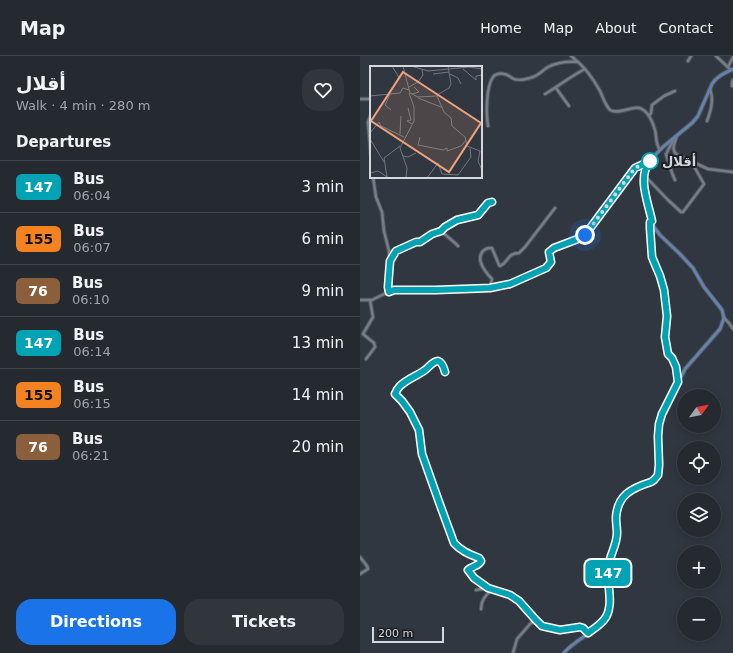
<!DOCTYPE html>
<meta charset="utf-8">
<style>
body{margin:0;font-family:"DejaVu Sans",Cairo,sans-serif;background:#31353c;color:#f1f3f6;height:100vh;display:flex;flex-direction:column;font-size:15px;white-space:nowrap}
*{box-sizing:border-box;margin:0}
p{font-size:13px;color:#a3a6ab}
.icon{flex:none;width:22px;height:22px;fill:none;stroke:currentColor;stroke-width:2;stroke-linecap:round;stroke-linejoin:round}
.map{position:relative;flex:1;overflow:hidden}
.details{display:flex;flex-direction:column;background:#252930;width:360px}
.details>*{flex:none}
.badge{padding:0 8px;border-radius:6px;font-size:14px;line-height:26px}
.needle{width:26px;rotate:57deg}
.fabs{position:absolute;left:317px;top:333px;display:grid;gap:8px}
.fabs a{display:grid;place-items:center;width:44px;height:44px;border-radius:50%;background:#252930;box-shadow:0 2px 10px #0003,0 0 0 1px #42454c;font-size:20px}
.scale{position:absolute;left:12px;bottom:10px;width:72px;box-sizing:border-box;padding-left:4px;border:2px solid #d4d8dd;border-top:0;font-size:11px;line-height:14px;white-space:nowrap;color:#d4d8dd;-webkit-text-stroke:3px #1c1e22;paint-order:stroke}
.you{position:absolute;width:20px;height:20px;margin:-10px;border:3px solid #fff;border-radius:50%;background:#1a73e8;box-shadow:0 0 0 6px #1a73e833}
.map>.badge{position:absolute;translate:-50% -50%;box-shadow:0 0 0 2px #fff}
h2{padding:0 16px;font-size:15px;line-height:36px}
.round{display:grid;place-items:center;flex:none;width:42px;height:42px;border-radius:16px;background:#31353c}
.headline{display:flex;align-items:center;justify-content:space-between;height:68px;padding:0 16px}
h1{font-size:19px;font-weight:700;line-height:30px}
.primary-button{display:flex;gap:8px;margin-top:auto;padding:8px 16px}
.primary-button a{flex:1;height:46px;border-radius:16px;background:#1a73e8;color:#fff;font-size:16px;font-weight:700;line-height:46px;text-align:center}
.primary-button a+a{background:#31353c;color:#f1f3f6}
ul{padding:0;list-style:none}
li{display:flex;align-items:center;gap:12px;height:52px;padding:0 16px;border-top:1px solid #42454c}
li div{flex:1}
li b{display:block;font-size:15px}
li em{font-style:normal}
li .badge{min-width:44px;font-weight:700;text-align:center}
header{display:flex;align-items:center;gap:24px;box-sizing:border-box;height:56px;padding:0 20px;background:#252930;border-bottom:1px solid #42454c}
header strong{font-size:19px}
nav{display:flex;gap:22px;margin-inline-start:auto;font-size:14px}
main{display:flex;flex:1;min-height:0}
.map>svg:first-child{display:block}
</style>
<header>
<strong>Map</strong>
<nav><a>Home</a><a>Map</a><a>About</a><a>Contact</a></nav>
</header>
<main>
<section class="details">
<div class="headline"><div><h1>أقلال</h1><p>Walk · 4 min · 280 m</p></div><a class="round"><svg class="icon" aria-label="heart" viewBox="0 0 24 24"><path d="M12 20l-8-8c-3-5 5-10 8-4 3-6 11-1 8 4z"/></svg></a></div>
<h2>Departures</h2>
<ul>
<li><span class="badge" style="background:#00a3b4;color:#fff">147</span><div><b>Bus</b><p>06:04</p></div><em>3 min</em></li>
<li><span class="badge" style="background:#f58220;color:#111">155</span><div><b>Bus</b><p>06:07</p></div><em>6 min</em></li>
<li><span class="badge" style="background:#8b5e3c;color:#fff">76</span><div><b>Bus</b><p>06:10</p></div><em>9 min</em></li>
<li><span class="badge" style="background:#00a3b4;color:#fff">147</span><div><b>Bus</b><p>06:14</p></div><em>13 min</em></li>
<li><span class="badge" style="background:#f58220;color:#111">155</span><div><b>Bus</b><p>06:15</p></div><em>14 min</em></li>
<li><span class="badge" style="background:#8b5e3c;color:#fff">76</span><div><b>Bus</b><p>06:21</p></div><em>20 min</em></li>
</ul>
<div class="primary-button"><a>Directions</a><a>Tickets</a></div>
</section>
<div class="map">
<svg width="373" height="597" viewBox="0 0 373 597">
<rect width="100%" height="100%" fill="#313740"/>
<g fill="none" stroke-linecap="round" stroke-linejoin="round">
<defs>
<g id="minor">
<path d="M211,0C223,9 233,22 240,35C243,41 245,49 250,54C256,58 267,53 274,52C286,50 292,64 295,74C297,81 295,87 300,94"/>
<path d="M356,0L371,14"/>
<path d="M328,5L331,0"/>
<path d="M368,11L373,1"/>
<path d="M372,30V27L373,24"/>
<path d="M196,32L209,50"/>
<path d="M185,38C199,30 211,20 225,13"/>
<path d="M0,43H11"/>
<path d="M11,59L8,66L11,99"/>
<path d="M289,60L291,57L292,49L304,40L315,35"/>
<path d="M347,65C351,54 354,44 350,33"/>
<path d="M128,70C126,58 126,31 133,21C135,18 140,17 144,18C147,18 149,20 152,22C157,26 167,23 173,21C179,19 183,14 188,11C198,6 207,5 218,6"/>
<path d="M317,80C315,86 311,93 316,98L348,113L373,116"/>
<path d="M314,83L306,98L312,117L315,124"/>
<path d="M284,119L308,144L321,156H323L344,128L331,105"/>
<path d="M13,121L16,141L22,156L24,175L29,195L30,208L28,231L29,235"/>
<path d="M292,165L290,166V172L292,201L300,220L304,234L307,260L305,281L308,298L312,303L316,311L318,326"/>
<path d="M81,175L95,187L98,190"/>
<path d="M29,205L34,197L37,194L45,191L56,186H60L72,178L81,175L85,171L97,164L118,159L128,147L131,146"/>
<path d="M130,232L132,223C128,219 123,212 121,207C118,198 124,191 132,192L139,209L140,210C149,206 147,197 159,197L165,191L195,152"/>
<path d="M0,244H12L34,233L75,234L130,232L150,228L186,212L191,206L189,196L194,192L223,181L225,179L275,112L290,105"/>
<path d="M364,262L369,267L373,273"/>
<path d="M6,303L15,291L14,287L3,278L13,261L10,244"/>
<path d="M85,316C84,312 82,306 78,306C73,305 68,312 65,314C57,320 47,323 40,330C37,333 36,335 35,338L42,345L50,356L59,374L62,398L79,446L94,487C101,495 109,498 119,502L121,505C118,510 112,510 108,514L114,522L128,532L150,539L159,545L175,563L183,570L200,574L220,571L223,573L228,577"/>
<path d="M0,501L7,510L8,513L0,518"/>
<path d="M116,534L127,532"/>
<path d="M121,553C121,545 125,539 132,534"/>
<path d="M153,597L157,583L171,567L174,566L178,568"/>
</g>
<path id="major" d="M204,597C215,583 241,574 247,559C253,545 247,530 248,516C249,503 255,493 257,481C258,475 256,468 256,462C256,439 272,432 291,426L294,424L298,419L299,409L298,380L302,358L325,313L360,273L364,262L362,254L359,250L344,231L333,212L320,198L300,179L294,171L292,165L284,130V118L287,109L292,102L303,91L332,67L338,60L352,28C357,20 365,17 373,13"/>
</defs>
<use href="#minor" stroke="#4d535a" stroke-width="4.5"/>
<use href="#major" stroke="#4d535a" stroke-width="5"/>
<use href="#minor" stroke="#767d87" stroke-width="2.5"/>
<use href="#major" stroke="#6582aa" stroke-width="3"/>
</g>
<g fill="none" stroke-linecap="round" stroke-linejoin="round">
<defs>
<path id="line" d="M85,316C84,312 82,306 78,305C73,305 68,312 65,314C57,320 47,323 40,330C37,333 36,335 35,338L42,345L50,356L59,374L62,398L79,446L94,487C101,495 109,498 119,502L121,505C119,510 112,510 108,514L114,522L128,532L150,539L159,545L175,563L182,570L200,574L220,571L223,572L228,577C235,572 242,568 246,561C253,549 248,532 248,519C248,515 249,511 249,507C251,497 257,488 257,477C257,472 256,467 256,462C257,439 272,432 291,426L294,424L298,419L299,409L298,380L299,368L302,358L318,326L316,311L312,302L308,298L305,281L307,260L304,234L300,220L292,201L290,172V166L292,165C288,146 277,121 290,105L275,112L225,179L223,181L194,192L189,196L191,206L186,212L150,228L130,232L76,234H34L29,236L28,231L30,205L36,195L56,186H60L72,178L81,175L85,171L97,164L118,159L128,147L132,146"/>
</defs>
<use href="#line" stroke="#fff" stroke-width="9"/>
<use href="#line" stroke="#00a3b4" stroke-width="6"/>
<path stroke="#d4d8dd" stroke-width="4" stroke-dasharray="0 7.2" d="M225,179L275,112L290,105"/>
</g>
<circle fill="#fff" stroke="#00a3b4" stroke-width="2" cx="290" cy="105" r="8"/>
<g text-anchor="middle" dominant-baseline="central" stroke-width="4" stroke-linejoin="round" paint-order="stroke">
<g font-size="13" font-weight="bold" fill="#d4d8dd" stroke="#1c1e22" text-anchor="start">
<text x="302" y="105">أقلال</text>
</g>
</g>
<g transform="translate(10 10)">
<rect width="112" height="112" fill="#313740"/>
<path fill="none" stroke="#72777f" stroke-width="1" d="M22,0L30,13M33,0L40,27L48,31L67,30L74,46L81,52L82,60L95,71L97,80L110,85L108,95L112,104M41,0L58,5L99,1L112,3M93,3L106,14V10L112,9M63,8L79,6M80,8L88,12L91,18M39,21L48,16L53,9L52,4M20,28L15,39L21,44M42,28L49,26L44,21M67,29L79,22L81,18L78,0M0,30L30,27L33,22L39,24M48,32L71,41M38,42L41,54L37,55L42,58M0,67L9,56L11,60L34,71M30,68L31,50M50,71L48,79L73,84L77,82V85L91,80L96,74M0,73L14,96M33,90L38,91L46,87M0,107L8,105L17,111L14,92L30,80M36,112L37,102L30,82L44,55V41L39,27M57,112L68,97L72,108L88,109L101,91L100,82"/>
<path fill="#f0a27a" fill-opacity="0.15" stroke="#f0a27a" stroke-width="2" d="M33,6L111,57L79,106L1,55Z"/>
<rect width="112" height="112" fill="none" stroke="#d4d8dd" stroke-width="2"/>
</g>
</svg>
<div class="fabs">
<a><svg class="needle" viewBox="-14 -14 28 28"><path d="M0-13l5 13h-10z" fill="#e53935"/><path d="M0 13l5-13h-10z" fill="#a3a6ab"/></svg></a>
<a><svg class="icon" aria-label="locate" viewBox="0 0 24 24"><circle cx="12" cy="12" r="6"/><path d="M12 2v4M12 18v4M2 12h4M18 12h4"/></svg></a>
<a><svg class="icon" aria-label="layers" viewBox="0 0 24 24"><path d="M12 4l9 5-9 5-9-5zM3 14l9 5 9-5"/></svg></a>
<a>+</a>
<a>−</a>
</div>
<div class="scale">200 m</div>
<div class="you" style="left:225px;top:179px"></div>
<b class="badge" style="left:248px;top:517px;background:#00a3b4;color:#fff">147</b>
</div>
</main>
